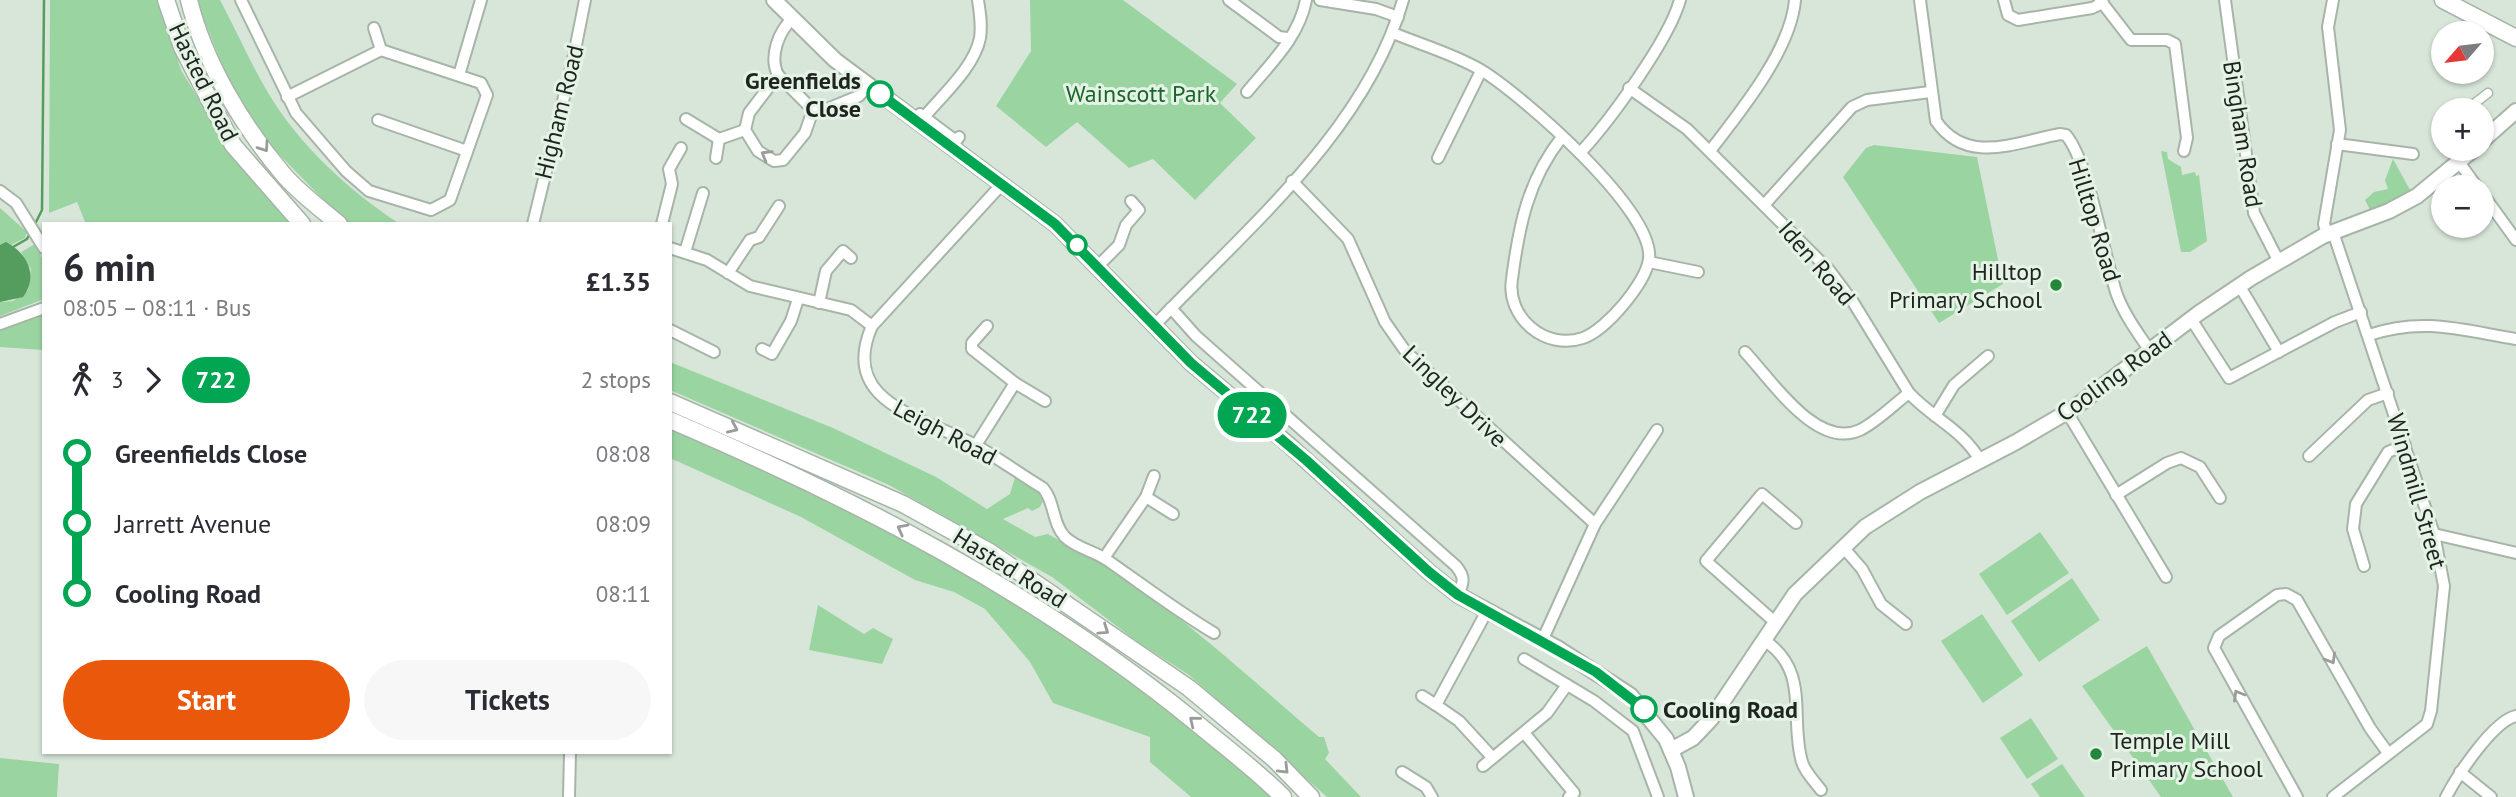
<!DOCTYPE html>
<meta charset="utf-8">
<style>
body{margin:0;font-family:"PT Sans",sans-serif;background:#f7f7f7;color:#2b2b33;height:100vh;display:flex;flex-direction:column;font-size:26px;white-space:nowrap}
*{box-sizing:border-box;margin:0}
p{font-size:23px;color:#7c7c81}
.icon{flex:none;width:38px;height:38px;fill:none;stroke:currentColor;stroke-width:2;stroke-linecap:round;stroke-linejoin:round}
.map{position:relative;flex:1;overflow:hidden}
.details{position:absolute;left:42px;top:222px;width:630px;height:532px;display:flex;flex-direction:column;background:#fff;border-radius:0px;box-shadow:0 2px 5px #0004}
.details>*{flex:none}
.badge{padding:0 14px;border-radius:23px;font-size:24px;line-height:46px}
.needle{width:46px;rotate:242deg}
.fabs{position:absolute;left:2431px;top:21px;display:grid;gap:14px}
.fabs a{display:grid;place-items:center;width:63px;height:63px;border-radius:50%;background:#fff;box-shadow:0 2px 5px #0004;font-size:35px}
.map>.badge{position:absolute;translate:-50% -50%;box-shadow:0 0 0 4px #fff}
.legs{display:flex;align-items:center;gap:10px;height:77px;padding:0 21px;font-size:23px}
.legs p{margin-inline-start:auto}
.overview{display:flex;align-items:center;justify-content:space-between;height:119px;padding:0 21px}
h1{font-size:38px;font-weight:800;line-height:52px}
.cta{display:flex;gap:14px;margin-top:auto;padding:14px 21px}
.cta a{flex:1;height:80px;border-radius:42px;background:#ea580c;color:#fff;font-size:28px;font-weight:800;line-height:80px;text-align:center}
.cta a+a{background:#f7f7f7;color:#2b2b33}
ul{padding:0 21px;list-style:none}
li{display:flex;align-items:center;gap:24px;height:70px;font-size:26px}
li i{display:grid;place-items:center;width:10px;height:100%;margin:0 9px;background:currentColor}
li i::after{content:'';width:18px;height:18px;margin:-9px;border:5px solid;border-radius:50%;background:#fff}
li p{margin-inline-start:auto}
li:first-child i{background:linear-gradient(#0000 50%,currentColor 0)}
li:last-child i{background:linear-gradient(currentColor 50%,#0000 0)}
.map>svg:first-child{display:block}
</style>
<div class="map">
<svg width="2516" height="797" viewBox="0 0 2516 797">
<rect width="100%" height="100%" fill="#d8e6d9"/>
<g fill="#9ad5a1">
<path d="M50,0H158L181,70L235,159L294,224H86L77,202L49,213Z"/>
<path d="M196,0H220C236,30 250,62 267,91C298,144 349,191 400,224H347L271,146L230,84Z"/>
<path d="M1030,0H1123L1237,84L1220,103L1256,138L1195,200L1153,159L1129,168L1077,122L1046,147L996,106L1031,51Z"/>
<path d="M1874,145L1977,157L2003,284L1939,323L1843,177L1866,148Z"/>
<path d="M2161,151L2167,152L2168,159L2181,167L2182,175L2195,172L2196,176L2199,175L2207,241L2190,252H2181Z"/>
<path d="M2393,159L2410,190L2371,212L2365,200L2374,192L2388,189L2385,180Z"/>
<path d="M0,208L27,232L25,238L11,245H0Z"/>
<path d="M35,244L44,262V299L0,316V302L13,301L28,290L31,269L21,252Z"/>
<path d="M44,311V350L0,347V328Z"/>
<path d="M670,362L833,428L936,477L987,509L1010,494L1015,477L1026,481L1045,497L1040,507L1032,511L1028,508L1003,519L1035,537L1048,534C1079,551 1111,568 1140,589C1203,634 1260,687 1319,737H1324L1329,753L1325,759L1361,797H1327L1189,675L1139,643L1052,577L889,485L670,390Z"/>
<path d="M670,425L738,454L998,586L1192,724L1272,797H1191L1150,762V737L1053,703L1030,662L985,609L954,592L915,580L801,517L670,458Z"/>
<path d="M2040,532L2069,573L2007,615L1979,574Z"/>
<path d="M2072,578L2100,620L2039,662L2011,621Z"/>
<path d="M818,605L864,634L873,628L893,639L882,664L809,650Z"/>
<path d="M1982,614L2023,675L1983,703L1941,641Z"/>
<path d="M2147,646L2233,797H2161L2082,686Z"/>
<path d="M2031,718L2058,759L2027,779L2000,738Z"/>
<path d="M0,758L59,764L57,797H0Z"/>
<path d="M2062,764L2085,797H2040L2031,784Z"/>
</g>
<path fill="#559c5f" d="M6,242C27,253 39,275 23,297L0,302V245Z"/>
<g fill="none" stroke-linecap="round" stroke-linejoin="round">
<g stroke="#559c5f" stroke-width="2.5">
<path d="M34,226L42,210L44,0"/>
<path d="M13,247L27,239L31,231"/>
</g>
<defs>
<g id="pedestrian">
<path d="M2466,110L2488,93"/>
<path d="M2441,128L2443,127"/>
<path d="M2482,129L2483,130"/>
</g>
<g id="minor">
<path d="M241,0L296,113L346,171L369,191L431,210L450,200L487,95L481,83L381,50"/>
<path d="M1229,0L1279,37L1287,38"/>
<path d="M1320,0L1376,9L1398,17"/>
<path d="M1920,0L1936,121C1967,166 2016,142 2060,134L2066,135C2089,162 2104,257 2117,295C2125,316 2138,333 2150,351"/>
<path d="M2004,0L2008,15L2018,20L2092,8L2103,3"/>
<path d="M2100,0L2131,40H2167L2175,44L2187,138L2184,151"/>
<path d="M2225,0L2254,213L2279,262"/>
<path d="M793,18C778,32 769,57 778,75L749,113L745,130L758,151L774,161L783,160L805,133L813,110L820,112L859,96L869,85"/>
<path d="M1393,33C1422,45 1454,54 1481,70C1522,95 1655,211 1649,259C1646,283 1606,330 1583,338C1545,351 1506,317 1512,279C1519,225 1528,180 1562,137"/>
<path d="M459,75L481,0"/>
<path d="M778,75L813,110"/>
<path d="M1629,88L1687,129L1829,270L1853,302L1909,393C1932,418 1962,429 1980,460"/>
<path d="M1247,92C1271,63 1299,37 1306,0"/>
<path d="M287,97L381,50L374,28"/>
<path d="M920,114L956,141L959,137"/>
<path d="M686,119L719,139L745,130"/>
<path d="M378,120L467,151"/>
<path d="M919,123C938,99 974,69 980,38C982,25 980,13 978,0"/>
<path d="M2337,144L2413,154"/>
<path d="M1710,151C1740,112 1791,50 1795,0"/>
<path d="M1580,153C1609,122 1669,40 1680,0"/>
<path d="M716,158L719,139"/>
<path d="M1438,158L1481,71"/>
<path d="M2459,162L2477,187"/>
<path d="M1292,181L1348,239L1385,322L1406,352L1595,524"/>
<path d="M1003,183L872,326C838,403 924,417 975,445C998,458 1020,474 1043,488C1055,502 1052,523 1065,537C1076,548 1094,551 1107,560C1143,585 1177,611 1214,633"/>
<path d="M0,191L16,203L44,248"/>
<path d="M2482,193L2516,240"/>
<path d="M1765,204L1852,107L1867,100L1930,92"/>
<path d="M533,224L573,60L585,0"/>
<path d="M662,224L672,184L669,169L681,148"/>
<path d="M2327,234L2324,224L2340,130L2328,27L2333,0"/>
<path d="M670,248L707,260L750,286L851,310L872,326"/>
<path d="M685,252L703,193"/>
<path d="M1649,262L1698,272"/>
<path d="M1097,267L1119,245L1126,225L1139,210L1131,201"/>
<path d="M728,273L750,240L759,237L779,206"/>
<path d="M2239,285L2279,352"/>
<path d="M819,303L826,271L843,251L851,258"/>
<path d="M1171,308L1196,336L1456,566C1465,577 1464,582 1458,595"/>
<path d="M2191,319L2229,378L2335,322L2361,312"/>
<path d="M0,324L44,308"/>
<path d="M987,326L972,343V349L1015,383"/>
<path d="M1153,327C1244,231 1366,131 1403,0"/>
<path d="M670,330L714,352"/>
<path d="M2369,335C2423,317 2461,330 2516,339"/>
<path d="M762,349L772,354L791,321L798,299"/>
<path d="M1745,352C1772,381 1817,450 1860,430C1878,421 1893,405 1909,393"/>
<path d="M2067,412L2166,577"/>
<path d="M1935,416L1954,385L1988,356"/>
<path d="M976,445L1015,383L1045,401"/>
<path d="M2309,456L2368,400L2388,393"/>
<path d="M2116,495L2167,463L2181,458L2200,467L2220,498"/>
<path d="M1146,497L1154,476"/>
<path d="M2434,534L2516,553"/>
<path d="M1843,547L1862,569L1881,604L1906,624"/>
<path d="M1104,558L1146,497L1173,514"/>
<path d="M2364,566L2353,529L2356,504L2388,452L2405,445"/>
<path d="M1487,611L1436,705L1459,721L1492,757"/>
<path d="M1776,623L1706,561L1762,494L1796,523"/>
<path d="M1764,640C1811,671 1789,717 1802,762C1805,772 1815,782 1821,790"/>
<path d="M1542,641L1595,524L1657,430"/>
<path d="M1524,659L1594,701L1633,731L1658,797"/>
<path d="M1422,696L1436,705"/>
<path d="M1525,734L1574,793L1569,797"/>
<path d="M1483,766L1547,713L1567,685"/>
<path d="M1402,772L1426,787L1432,797"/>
<path d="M2460,772L2491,797"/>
<path d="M569,797L570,752"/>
<path d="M2297,797L2214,648L2219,636L2277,595L2286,594L2297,600L2370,728L2388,753"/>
<path d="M2333,797L2427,724L2431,711L2444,586L2434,534L2333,232"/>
<path d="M2446,797C2457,776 2493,721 2516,716"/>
</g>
<g id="secondary">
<path d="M774,0L835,60L1055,224L1191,363L1288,444L1429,572L1458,595L1559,649L1630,695L1666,739L1678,767L1686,797"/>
<path d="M2482,141L2516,111"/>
<path d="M1671,750L1693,738L1711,719L1795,594L1865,527L1920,492L2016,442L2074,408L2199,313L2251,278L2323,236L2389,211L2417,196L2474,149"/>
</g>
<g id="primary">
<path d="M166,0L182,47L233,145L302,224"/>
<path d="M189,0C204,62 242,125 283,174C298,192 320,208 339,224"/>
<path d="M2443,0L2516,38"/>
<path d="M670,402L903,504L990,552L1189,688L1274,759L1311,797"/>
<path d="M670,420C857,500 1036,592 1194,721C1224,746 1255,769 1283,797"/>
</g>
</defs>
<use href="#pedestrian" stroke="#a7b4a8" stroke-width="11"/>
<use href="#minor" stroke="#a7b4a8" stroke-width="14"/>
<use href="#secondary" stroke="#a7b4a8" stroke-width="18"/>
<use href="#primary" stroke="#a7b4a8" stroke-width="19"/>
<use href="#pedestrian" stroke="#fff" stroke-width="8"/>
<use href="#minor" stroke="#fff" stroke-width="10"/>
<use href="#secondary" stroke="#fff" stroke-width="14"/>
<use href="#primary" stroke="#fff" stroke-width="16"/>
</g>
<defs><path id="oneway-chevron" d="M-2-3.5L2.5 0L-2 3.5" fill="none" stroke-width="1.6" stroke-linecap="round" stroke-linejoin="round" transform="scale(1.75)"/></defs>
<g stroke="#9a9c9a">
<use href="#oneway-chevron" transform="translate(264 147) rotate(55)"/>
<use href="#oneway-chevron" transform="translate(766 155) rotate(-149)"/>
<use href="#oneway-chevron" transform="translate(733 428) rotate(24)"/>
<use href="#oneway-chevron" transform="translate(902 529) rotate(-152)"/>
<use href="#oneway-chevron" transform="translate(1104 630) rotate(34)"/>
<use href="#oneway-chevron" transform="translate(2331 659) rotate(60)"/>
<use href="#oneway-chevron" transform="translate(2238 695) rotate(-120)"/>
<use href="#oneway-chevron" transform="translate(1194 721) rotate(-141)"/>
<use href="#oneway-chevron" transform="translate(1284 769) rotate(45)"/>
</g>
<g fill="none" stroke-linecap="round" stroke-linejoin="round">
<defs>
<path id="line-1" d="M880,94L1055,224L1191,363L1306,460L1429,572L1458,595L1596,672L1644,709"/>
</defs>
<use href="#line-1" stroke="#fff" stroke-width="16"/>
<use href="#line-1" stroke="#00a651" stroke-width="10"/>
</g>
<g fill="#fff" stroke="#00a651" stroke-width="3.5">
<circle cx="880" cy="94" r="12"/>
<circle cx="1077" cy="245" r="9"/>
<circle cx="1644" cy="709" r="12"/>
</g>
<g fill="#22873b" stroke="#e5f3e6" stroke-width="2.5">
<circle cx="2056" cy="285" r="7"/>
<circle cx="2096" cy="754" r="7"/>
</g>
<g text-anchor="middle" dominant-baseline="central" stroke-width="6" stroke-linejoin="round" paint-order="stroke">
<g font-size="24" font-weight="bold" fill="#1f241f" stroke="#e5f3e6" text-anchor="end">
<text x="861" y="80">Greenfields<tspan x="861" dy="28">Close</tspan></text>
<text x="1663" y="709" text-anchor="start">Cooling Road</text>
</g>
<g font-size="24" fill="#1f241f" stroke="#e5f3e6">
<text transform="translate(204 82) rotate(64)">Hasted Road</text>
<text transform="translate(559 112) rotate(-76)">Higham Road</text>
<text transform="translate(2243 134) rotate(81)">Bingham Road</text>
<text transform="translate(2095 220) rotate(73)">Hilltop Road</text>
<text transform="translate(1817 263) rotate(49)">Iden Road</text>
<text transform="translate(2114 376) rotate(-36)">Cooling Road</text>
<text transform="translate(1455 396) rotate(44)">Lingley Drive</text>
<text transform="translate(945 432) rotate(28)">Leigh Road</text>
<text transform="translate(2417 491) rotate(74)">Windmill Street</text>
<text transform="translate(1010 568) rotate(32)">Hasted Road</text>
</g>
<g font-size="24" fill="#19652b" stroke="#e5f3e6">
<text x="1141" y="93">Wainscott Park</text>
</g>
<g font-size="24" fill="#1f241f" stroke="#e5f3e6" text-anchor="end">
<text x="2042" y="271">Hilltop<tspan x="2042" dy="28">Primary School</tspan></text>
<text x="2110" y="740" text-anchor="start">Temple Mill<tspan x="2110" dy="28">Primary School</tspan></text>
</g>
</g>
</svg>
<div class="fabs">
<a><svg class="needle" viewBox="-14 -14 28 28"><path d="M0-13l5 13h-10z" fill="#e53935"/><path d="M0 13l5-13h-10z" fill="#7c7c81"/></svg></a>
<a>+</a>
<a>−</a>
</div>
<b class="badge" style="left:1252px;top:415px;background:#00a651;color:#fff">722</b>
<section class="details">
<div class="overview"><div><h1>6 min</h1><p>08:05 – 08:11 · Bus</p></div><b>£1.35</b></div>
<div class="legs"><svg class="icon" aria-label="walk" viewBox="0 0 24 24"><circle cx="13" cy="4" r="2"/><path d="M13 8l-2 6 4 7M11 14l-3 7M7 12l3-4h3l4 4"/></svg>3<svg class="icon" aria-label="forward" viewBox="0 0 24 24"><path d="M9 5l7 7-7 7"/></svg><b class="badge" style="background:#00a651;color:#fff">722</b><p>2 stops</p></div>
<ul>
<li><i style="color:#00a651"></i><b>Greenfields Close</b><p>08:08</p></li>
<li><i style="color:#00a651"></i><span>Jarrett Avenue</span><p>08:09</p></li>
<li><i style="color:#00a651"></i><b>Cooling Road</b><p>08:11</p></li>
</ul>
<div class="cta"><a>Start</a><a>Tickets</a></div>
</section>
</div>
